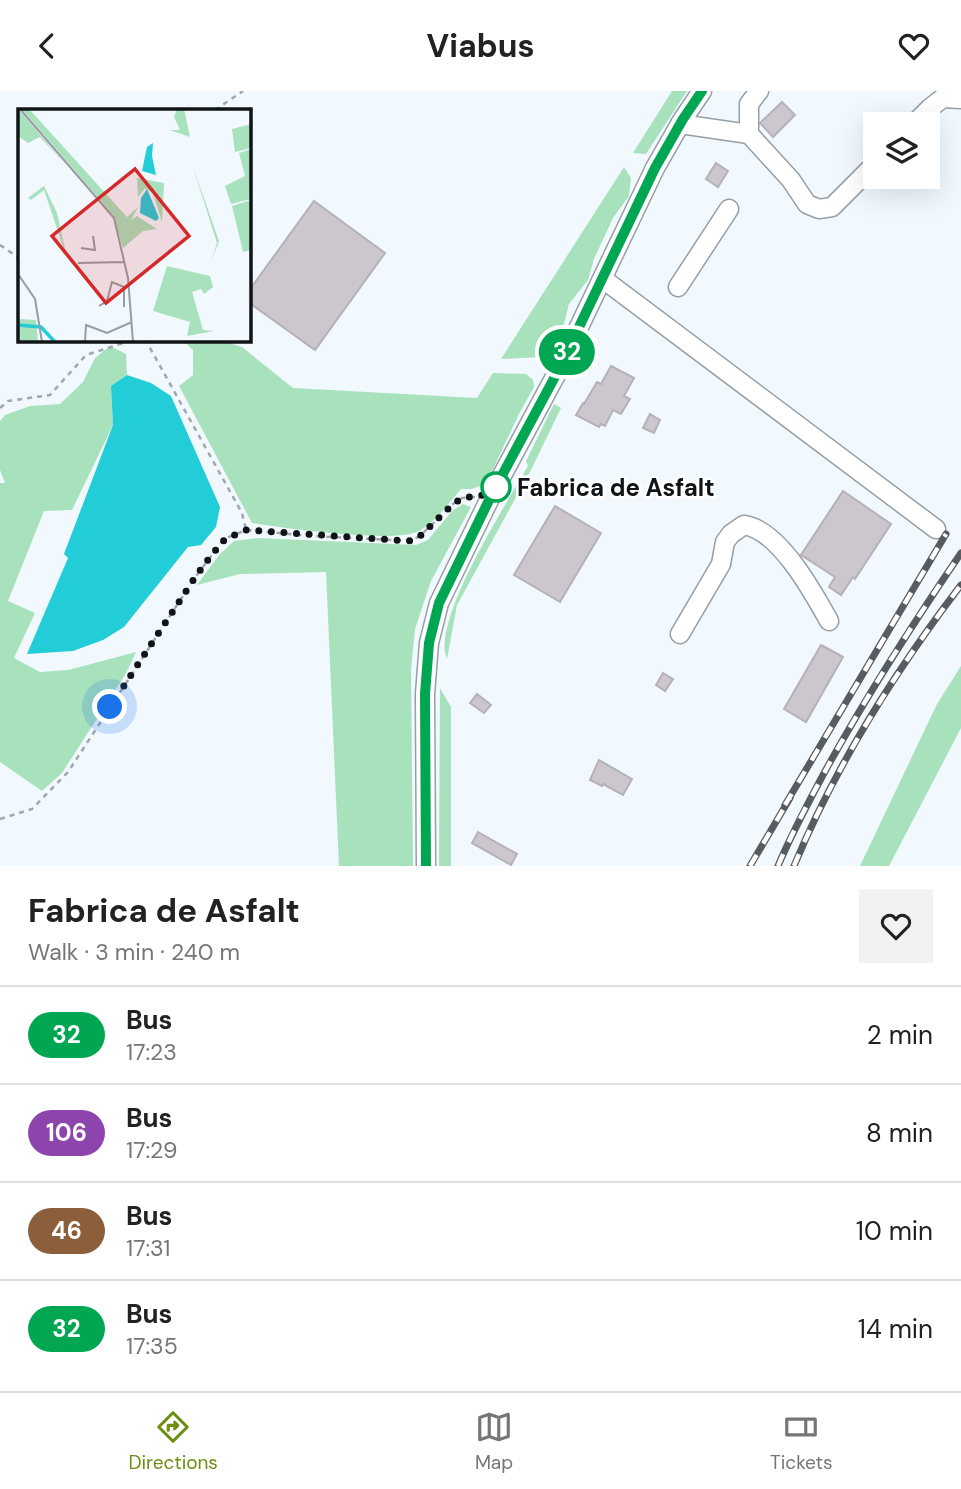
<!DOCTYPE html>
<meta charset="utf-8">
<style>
body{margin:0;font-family:"DM Sans",sans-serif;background:#f2f2f2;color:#222;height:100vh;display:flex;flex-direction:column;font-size:26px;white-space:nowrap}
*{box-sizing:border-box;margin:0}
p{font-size:23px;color:#767676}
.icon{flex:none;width:38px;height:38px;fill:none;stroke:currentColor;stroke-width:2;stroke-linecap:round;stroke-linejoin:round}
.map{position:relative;height:775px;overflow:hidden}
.side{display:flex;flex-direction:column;background:#fff;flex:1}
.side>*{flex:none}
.badge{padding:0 14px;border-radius:23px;font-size:24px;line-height:46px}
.fabs{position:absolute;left:863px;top:21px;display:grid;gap:14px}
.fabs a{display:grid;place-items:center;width:77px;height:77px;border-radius:0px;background:#fff;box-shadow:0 7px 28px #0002;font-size:35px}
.you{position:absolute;width:35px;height:35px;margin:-18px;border:5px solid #fff;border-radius:50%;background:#1a73e8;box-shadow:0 0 0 10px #1a73e833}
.map>.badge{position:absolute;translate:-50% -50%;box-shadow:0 0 0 4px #fff}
.round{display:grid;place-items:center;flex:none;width:74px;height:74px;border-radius:0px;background:#f2f2f2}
.overview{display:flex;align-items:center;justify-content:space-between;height:119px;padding:0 28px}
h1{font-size:33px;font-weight:700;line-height:52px}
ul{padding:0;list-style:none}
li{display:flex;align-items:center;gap:21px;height:98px;padding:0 28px;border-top:2px solid #e0e0e0}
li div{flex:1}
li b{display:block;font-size:26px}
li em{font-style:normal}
li .badge{min-width:77px;font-weight:700;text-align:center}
header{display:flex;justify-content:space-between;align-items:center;height:91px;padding:0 28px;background:#fff;font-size:32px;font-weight:700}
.tab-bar{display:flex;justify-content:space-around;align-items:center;height:98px;border-top:2px solid #e0e0e0;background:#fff;font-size:19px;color:#767676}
.tab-bar a{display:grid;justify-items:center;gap:4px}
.tab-bar .selected{color:#6c8e13}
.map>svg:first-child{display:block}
</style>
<header><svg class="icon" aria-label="back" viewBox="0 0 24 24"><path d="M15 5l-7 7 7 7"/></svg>Viabus<svg class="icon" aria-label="heart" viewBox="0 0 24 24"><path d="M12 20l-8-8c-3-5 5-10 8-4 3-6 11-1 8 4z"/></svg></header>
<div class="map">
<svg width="961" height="775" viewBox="0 0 961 775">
<rect width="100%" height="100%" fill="#f1f8fe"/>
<g fill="#a8e2bc">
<path d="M672,0H687L646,63L633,62Z"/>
<path d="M624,76L631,87L629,105L613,127L594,168L588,189L569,213L564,233L553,254L540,266L501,268Z"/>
<path d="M219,249L242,256L293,297L477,307L493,282L526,283L533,289L534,296L520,321L492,380L480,395L472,398H461C448,413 436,430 419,440C395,453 283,437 252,432L179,295L193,284V259L182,249Z"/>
<path d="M110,255L126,263L127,284L111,295L113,334L72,419L44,420L8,510L35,522L14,567L40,581L68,579L136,561L125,584L62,682L42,700L0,671V392H5L0,379V330L5,324L30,315L60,313L83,291L95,267Z"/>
<path d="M554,313L561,317L532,377L457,514L447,568C430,531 508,410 528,375L526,370Z"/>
<path d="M463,413L471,416L431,490L415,538L411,579L413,775H339L326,481L240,483L197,494L219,464L234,450L258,447L416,454L428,449L452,420Z"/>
<path d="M961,575V637L889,775H860L937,613Z"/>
<path d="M440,597L451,616V775H439Z"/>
</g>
<path fill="#23cdd8" d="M127,284L151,292L171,305L220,416L216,436L201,454L188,456L124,536L103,549L73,560L27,563L68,467L64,463L113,334L111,295Z"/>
<g fill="#ccc6cf" stroke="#b6b0b9" stroke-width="2">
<path d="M782,11L795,24L773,46L760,32Z"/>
<path d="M716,72L728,80L718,96L706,88Z"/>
<path d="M314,110L385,162L315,259L248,211V201Z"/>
<path d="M611,275L634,287L624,305L630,308L621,323L613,319L605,335L601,333L599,336L576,324L583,312L584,313L597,291L601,293Z"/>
<path d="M650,323L660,329L654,342L643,337Z"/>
<path d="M843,400L891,433L855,488L853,486L841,504L829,496L835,486L801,464Z"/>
<path d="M555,415L601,442L560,511L514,484Z"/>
<path d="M821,554L843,566L806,631L784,618Z"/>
<path d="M663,582L673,588L665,600L656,594Z"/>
<path d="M477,603L491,614L484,622L470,612Z"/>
<path d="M599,669L632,688L623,704L603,693L602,695L590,689Z"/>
<path d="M478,741L517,763L511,774L472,752Z"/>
</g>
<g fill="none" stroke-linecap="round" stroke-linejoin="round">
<defs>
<g id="minor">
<path d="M759,0L749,13V43L791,89L807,113L819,118L832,116L875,73"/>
<path d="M680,33L749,43"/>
<path d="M914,33L930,17L943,7L961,8"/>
<path d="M603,188L936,438"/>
<path d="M678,196L729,118"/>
<path d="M680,543L721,473L725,451L731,443L744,434C779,439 813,501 829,530"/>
<path d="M426,775L425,603L429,552L439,512L492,403L558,280L655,77L683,28L702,0"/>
</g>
</defs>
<use href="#minor" stroke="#979fa6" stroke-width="21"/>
<g stroke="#a1a7ac" stroke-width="2.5" stroke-dasharray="5 5" stroke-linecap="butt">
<path d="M215,19L243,0"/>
<path d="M0,154L19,167"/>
<path d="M145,248L242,422L246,439"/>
<path d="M0,317L8,310L50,304L86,264L136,248"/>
<path d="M0,728L32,718L68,681L196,485L224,448L246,439L310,445L409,450L420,445L453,413L462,407L475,406"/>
</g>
<use href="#minor" stroke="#fff" stroke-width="18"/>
<defs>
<g id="rail">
<path d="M785,714L946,443"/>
<path d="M750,775L790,707"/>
<path d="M778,775C791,744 807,714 823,684C865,607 912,534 961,462"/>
<path d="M794,775C835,676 896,579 961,494"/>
</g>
</defs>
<use href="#rail" stroke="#585c60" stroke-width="7"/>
<use href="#rail" stroke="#fff" stroke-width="4.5" stroke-dasharray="13" stroke-linecap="butt"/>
</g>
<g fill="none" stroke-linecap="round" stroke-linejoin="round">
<defs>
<path id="line" d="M426,775L425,603L429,552L439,512L492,403L558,280L655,77L683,28L702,0"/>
</defs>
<use href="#line" stroke="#fff" stroke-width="16"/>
<use href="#line" stroke="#00a651" stroke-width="10"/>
<path stroke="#111417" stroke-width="7" stroke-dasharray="0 12.6" d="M110,616L196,485L210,466L225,448L246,439L409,450L420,445L453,413L462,407L492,403L496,396"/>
</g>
<circle fill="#fff" stroke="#00a651" stroke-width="3.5" cx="496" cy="396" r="14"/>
<g text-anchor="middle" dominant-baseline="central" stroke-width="5" stroke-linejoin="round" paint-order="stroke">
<g font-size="24" font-weight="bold" fill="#111417" stroke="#fff" text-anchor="start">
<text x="517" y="396">Fabrica de Asfalt</text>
</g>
</g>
<g transform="translate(18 18)">
<rect width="233" height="233" fill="#f1f8fe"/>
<path d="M4,0L12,1L109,108L120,98L113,111L119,107L139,120L125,122L105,139L95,106ZM159,0H166L172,28L152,21H162L156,8ZM0,1L3,3L47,55L22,28L10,34L0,27ZM233,15V39L217,43L214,20ZM233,40V90L213,95L207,77L227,67L221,44ZM175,58L201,132L193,152L199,134ZM119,69L146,74L144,113L135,84L127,79L120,88ZM26,77L39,104L49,149L26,81L13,91L10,89ZM233,91V141L225,143L214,97ZM149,157L192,167L195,178L186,185L183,180L174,183L185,221L196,222L169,227L172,213L135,202ZM0,210L18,211L20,233L0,232Z" fill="#a8e2bc"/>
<path d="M135,34L134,47L138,66L124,62L129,38ZM129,80L141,109L138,112L122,104L123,89Z" fill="#23cdd8"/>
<path fill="none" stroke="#23cdd8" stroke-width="3.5" d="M0,216L23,218L37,233"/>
<path fill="none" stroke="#979da2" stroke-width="2" d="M2,0L96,109L110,169L115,233M63,139L77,141L75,127M60,154L106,153M0,165L17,190L24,233M81,197L89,192L94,173L106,178V198M67,233L68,216L89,224L114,213"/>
<path fill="#d62828" fill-opacity="0.15" stroke="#d62828" stroke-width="3.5" d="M117,60L171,127L88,194L34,127Z"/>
<rect width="233" height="233" fill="none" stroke="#111417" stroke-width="3.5"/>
</g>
</svg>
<div class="fabs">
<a><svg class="icon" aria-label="layers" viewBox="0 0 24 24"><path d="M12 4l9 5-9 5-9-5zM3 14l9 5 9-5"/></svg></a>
</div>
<div class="you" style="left:110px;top:616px"></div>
<b class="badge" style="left:567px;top:261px;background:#00a651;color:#fff">32</b>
</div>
<section class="side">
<div class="overview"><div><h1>Fabrica de Asfalt</h1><p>Walk · 3 min · 240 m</p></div><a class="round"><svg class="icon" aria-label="heart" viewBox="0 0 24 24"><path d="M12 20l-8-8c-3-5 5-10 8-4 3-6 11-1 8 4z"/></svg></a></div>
<ul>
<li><span class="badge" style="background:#00a651;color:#fff">32</span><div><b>Bus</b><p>17:23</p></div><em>2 min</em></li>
<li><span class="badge" style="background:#8e44ad;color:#fff">106</span><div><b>Bus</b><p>17:29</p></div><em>8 min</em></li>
<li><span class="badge" style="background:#8b5e3c;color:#fff">46</span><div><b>Bus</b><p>17:31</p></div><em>10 min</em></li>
<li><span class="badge" style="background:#00a651;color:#fff">32</span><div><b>Bus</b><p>17:35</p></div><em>14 min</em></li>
</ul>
</section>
<nav class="tab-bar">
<a class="selected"><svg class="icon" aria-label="directions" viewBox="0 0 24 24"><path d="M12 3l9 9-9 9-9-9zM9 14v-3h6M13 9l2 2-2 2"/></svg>Directions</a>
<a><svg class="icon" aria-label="map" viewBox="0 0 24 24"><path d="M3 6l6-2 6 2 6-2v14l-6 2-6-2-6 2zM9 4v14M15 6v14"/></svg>Map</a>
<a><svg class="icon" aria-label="tickets" viewBox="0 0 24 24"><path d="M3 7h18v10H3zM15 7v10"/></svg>Tickets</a>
</nav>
